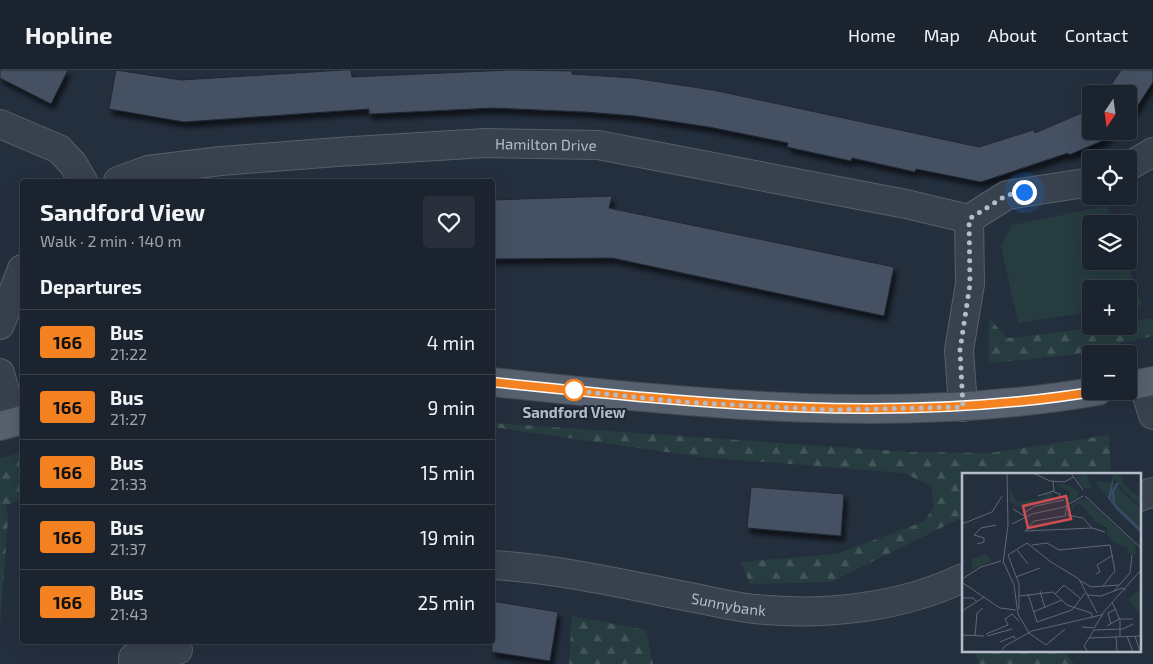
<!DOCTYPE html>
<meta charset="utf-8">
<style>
body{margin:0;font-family:"Exo 2",sans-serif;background:#282f3a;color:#f1f3f6;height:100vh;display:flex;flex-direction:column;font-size:19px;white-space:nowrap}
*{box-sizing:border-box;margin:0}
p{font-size:16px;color:#a0a4aa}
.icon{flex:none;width:28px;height:28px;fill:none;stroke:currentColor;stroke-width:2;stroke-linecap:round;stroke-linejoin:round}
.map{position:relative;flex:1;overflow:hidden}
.drawer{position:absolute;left:20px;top:109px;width:475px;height:465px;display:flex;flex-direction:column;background:#1b232e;border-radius:5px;box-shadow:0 5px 20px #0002,0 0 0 1px #39404a}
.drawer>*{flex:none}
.badge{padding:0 10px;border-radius:4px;font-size:18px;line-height:32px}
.needle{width:32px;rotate:193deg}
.tools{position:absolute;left:1082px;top:15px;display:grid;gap:10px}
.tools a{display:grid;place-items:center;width:55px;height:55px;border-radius:5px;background:#1b232e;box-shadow:0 5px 20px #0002,0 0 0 1px #39404a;font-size:25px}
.you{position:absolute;width:25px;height:25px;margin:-12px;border:4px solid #fff;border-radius:50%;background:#1a73e8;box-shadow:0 0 0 8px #1a73e833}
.map>.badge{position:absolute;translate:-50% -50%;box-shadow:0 0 0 2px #fff}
h2{padding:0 20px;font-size:19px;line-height:45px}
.round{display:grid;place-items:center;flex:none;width:52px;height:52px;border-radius:5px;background:#282f3a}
.headline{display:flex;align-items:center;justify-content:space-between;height:85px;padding:0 20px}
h1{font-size:24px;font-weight:700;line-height:38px}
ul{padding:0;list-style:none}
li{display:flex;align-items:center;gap:15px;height:65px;padding:0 20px;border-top:1px solid #39404a}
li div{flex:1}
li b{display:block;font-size:19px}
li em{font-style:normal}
li .badge{min-width:55px;font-weight:700;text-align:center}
header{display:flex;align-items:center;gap:30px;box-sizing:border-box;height:70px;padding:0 25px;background:#1b232e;border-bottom:1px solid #39404a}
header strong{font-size:24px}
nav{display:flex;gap:28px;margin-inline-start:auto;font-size:18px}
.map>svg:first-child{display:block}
</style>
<header>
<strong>Hopline</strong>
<nav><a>Home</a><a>Map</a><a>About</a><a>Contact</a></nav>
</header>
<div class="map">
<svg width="1153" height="594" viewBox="0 0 1153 594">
<defs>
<pattern id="forest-firs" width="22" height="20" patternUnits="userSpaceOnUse" patternTransform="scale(1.25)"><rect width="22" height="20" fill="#263c3f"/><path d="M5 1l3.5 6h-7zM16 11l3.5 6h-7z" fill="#435659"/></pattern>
<filter id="shadow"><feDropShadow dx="3" dy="5.5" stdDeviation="2.5" flood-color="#0009"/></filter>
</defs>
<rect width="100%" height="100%" fill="#242f3e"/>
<path fill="#263c3f" d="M1107,136L1113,154H1091V191H1126L1142,235L1129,237V219H1091V242L1018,253L1001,176L1012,155Z"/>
<g fill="url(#forest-firs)">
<path d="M989,248L1007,268C1047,265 1088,256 1129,256V252L1153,248V266L1072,285L989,293Z"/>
<path d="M493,353L911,382L990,383L1109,365L1111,404H963V447L831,512L750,514L741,492L836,484L923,452L934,438L931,416L904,403L701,387L493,357Z"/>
<path d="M22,383V430L6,435L8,450L0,552V388Z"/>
<path d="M572,546L646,560L653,594H569Z"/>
<path d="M974,580H1064L1074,594H979Z"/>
</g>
<g fill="#455162" stroke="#1f2835" filter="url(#shadow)">
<path d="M0,0H68L51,34L0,8Z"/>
<path d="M116,0L181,10L344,0H351L352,7L510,0L572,1V4L633,8L713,20L979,77L1033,60L1035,63L1091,39V61H1106L1109,68L1069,85L1068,83L981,112L916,99L915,102L852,88L851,91L787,77L788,73L709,57L635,46L586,42L493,38L369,44V39L184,52L109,39Z"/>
<path d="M1121,0H1153V12L1133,43L1129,41V24H1105Z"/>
<path d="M612,126L609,138L894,197L884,246L612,188L492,189V130Z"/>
<path d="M751,417L844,424L841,466L747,458Z"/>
<path d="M492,531L558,542L550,591L492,582Z"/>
</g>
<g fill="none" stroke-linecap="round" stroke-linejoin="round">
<defs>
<g id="minor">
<path d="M0,54L59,79L73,94L83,111"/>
<path d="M1129,96L1153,82"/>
<path id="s1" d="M118,111L148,100L221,91L337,82L486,73L598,75L906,134L969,149"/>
<path d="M969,149L1007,125L1091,112"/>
<path d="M0,255L22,199"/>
<path d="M0,303L13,352"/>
<path d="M1143,313L1153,345"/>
<path d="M963,337L959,280L970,214L969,149"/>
<path d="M1139,427L1153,422"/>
<path id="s2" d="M492,495C561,499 628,515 695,528C715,532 735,537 755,539C824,546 900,538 963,508"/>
<path d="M133,594V588L178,580"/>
</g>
<g id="major">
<path d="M492,312C694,333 896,356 1098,321"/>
<path d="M1129,316L1153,311"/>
<path d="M0,356L22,350"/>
</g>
</defs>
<use href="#minor" stroke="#565f6c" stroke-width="30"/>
<use href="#major" stroke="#414a57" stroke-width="30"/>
<use href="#minor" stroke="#38414e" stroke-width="28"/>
<use href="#major" stroke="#56606e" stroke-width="28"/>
</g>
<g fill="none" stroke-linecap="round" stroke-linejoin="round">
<defs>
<path id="line" d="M492,312C694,333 896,355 1098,321"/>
</defs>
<use href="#line" stroke="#fff" stroke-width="11"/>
<use href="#line" stroke="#f58220" stroke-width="8"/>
<path stroke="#b4bcc9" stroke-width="5" stroke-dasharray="0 9" d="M574,320H568L682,332L830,340L963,337L960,280L970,214L969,149L1007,125L1024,122"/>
</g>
<circle fill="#fff" stroke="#f58220" stroke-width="2.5" cx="574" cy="320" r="10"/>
<g text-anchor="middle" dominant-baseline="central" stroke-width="4" stroke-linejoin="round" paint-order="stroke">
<g font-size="15" fill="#b4bcc9" stroke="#1d2633">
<text stroke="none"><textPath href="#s1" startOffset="431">Hamilton Drive</textPath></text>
<text stroke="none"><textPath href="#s2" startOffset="240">Sunnybank</textPath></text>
</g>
<g font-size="15" font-weight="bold" fill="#b4bcc9" stroke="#1d2633">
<text x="574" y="342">Sandford View</text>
</g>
</g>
<g transform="translate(962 403)">
<rect width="179" height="179" fill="#242f3e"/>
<path d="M139,8L150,11L147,24L133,9ZM151,9L179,36V56L149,27ZM23,80L29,88L10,97V86ZM179,116V139H176L166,126Z" fill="#263c3f"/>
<path d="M124,0L130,14L129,15H121L114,4ZM152,0H158L162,12L179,25V33L162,18L152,5ZM92,10L107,12L117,18L115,25L96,35L105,29L108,19ZM48,16L52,26L58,29L82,24V20H90L91,26L83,27V30L78,26L72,27L66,34L54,33L47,28ZM119,26L125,27L165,63L173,71L174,82L164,80L166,75L150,68L144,61L145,55L135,50L119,31L114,32L109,39L110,32Z" fill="#263c3f"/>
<path d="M128,0L146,24L152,0L149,27L179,56V60L154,36Z" fill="#394c67"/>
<path fill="none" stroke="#394c67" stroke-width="2.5" d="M152,30L151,18L156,10"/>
<path fill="none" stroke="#5e6776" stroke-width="1" d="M71,0L88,8L102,9L112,4M109,0L121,17M91,8L92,19L98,21L97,25M76,23L92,18M123,23L179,75M51,36L64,44M62,40L73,33L102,27M105,42L121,45L130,55L143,59M72,48L63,58L130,55M72,48L103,43L105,33M0,51L30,39L40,23M50,51L70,41L102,34L121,23M12,62L19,55L34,52M12,62L22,65V69L15,71M70,72L85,70L97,77L148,72L153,98L141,113M55,77L66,91M42,90L52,112L56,141L67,160M41,91L46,52L45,0M134,101L138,99L135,92L151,82M54,104L78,95M0,106L19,94L39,88M119,108L129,114L157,112M1,110L38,135L54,137M78,118L83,135M152,118L168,100L170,82M66,121L75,149L110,137L123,120M93,121L102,112L118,125M125,122L139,123L160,115L164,117M58,123L91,119L105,132L129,140L131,144M0,125H11L15,129M150,129L158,147V163M57,136V111L46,82L65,70L89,89L117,106L135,140M0,138L22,124M71,139L100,127M149,151L146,140L154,136M145,153L157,146H171M120,154L132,155L141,141M132,157L161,156L171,151M67,160L84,172L103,156M24,161L46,152L43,146L50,141L57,148M0,162L22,163M13,163L15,140L21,135M25,163L50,156M154,163L155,179M165,163L171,179M173,163L178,179M127,165L179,163M38,169L52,163L53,166M39,179L43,173L70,158L139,142L179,97M126,179L122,173L132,157"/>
<path fill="#ce4d50" fill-opacity="0.15" stroke="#ce4d50" stroke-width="2.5" d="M104,23L109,46L66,55L61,33Z"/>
<rect width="179" height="179" fill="none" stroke="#b4bcc9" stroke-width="2.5"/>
</g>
</svg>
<div class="tools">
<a><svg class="needle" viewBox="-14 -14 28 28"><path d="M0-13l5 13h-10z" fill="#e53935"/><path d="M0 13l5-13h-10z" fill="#a0a4aa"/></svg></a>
<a><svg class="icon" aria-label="locate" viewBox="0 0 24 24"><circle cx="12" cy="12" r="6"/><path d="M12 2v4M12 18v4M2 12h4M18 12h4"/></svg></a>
<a><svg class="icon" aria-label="layers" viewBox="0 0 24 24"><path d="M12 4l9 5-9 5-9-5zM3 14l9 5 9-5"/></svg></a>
<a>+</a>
<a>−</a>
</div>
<div class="you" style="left:1024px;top:122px"></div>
<section class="drawer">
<div class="headline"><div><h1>Sandford View</h1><p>Walk · 2 min · 140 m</p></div><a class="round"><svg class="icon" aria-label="heart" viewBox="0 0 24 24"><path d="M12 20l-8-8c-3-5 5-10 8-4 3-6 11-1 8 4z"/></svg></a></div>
<h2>Departures</h2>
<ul>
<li><span class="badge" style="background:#f58220;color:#111">166</span><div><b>Bus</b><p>21:22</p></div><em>4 min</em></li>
<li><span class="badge" style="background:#f58220;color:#111">166</span><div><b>Bus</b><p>21:27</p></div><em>9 min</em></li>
<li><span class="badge" style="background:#f58220;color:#111">166</span><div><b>Bus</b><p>21:33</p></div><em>15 min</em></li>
<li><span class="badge" style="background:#f58220;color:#111">166</span><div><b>Bus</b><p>21:37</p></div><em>19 min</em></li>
<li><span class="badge" style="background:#f58220;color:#111">166</span><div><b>Bus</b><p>21:43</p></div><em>25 min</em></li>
</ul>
</section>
</div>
